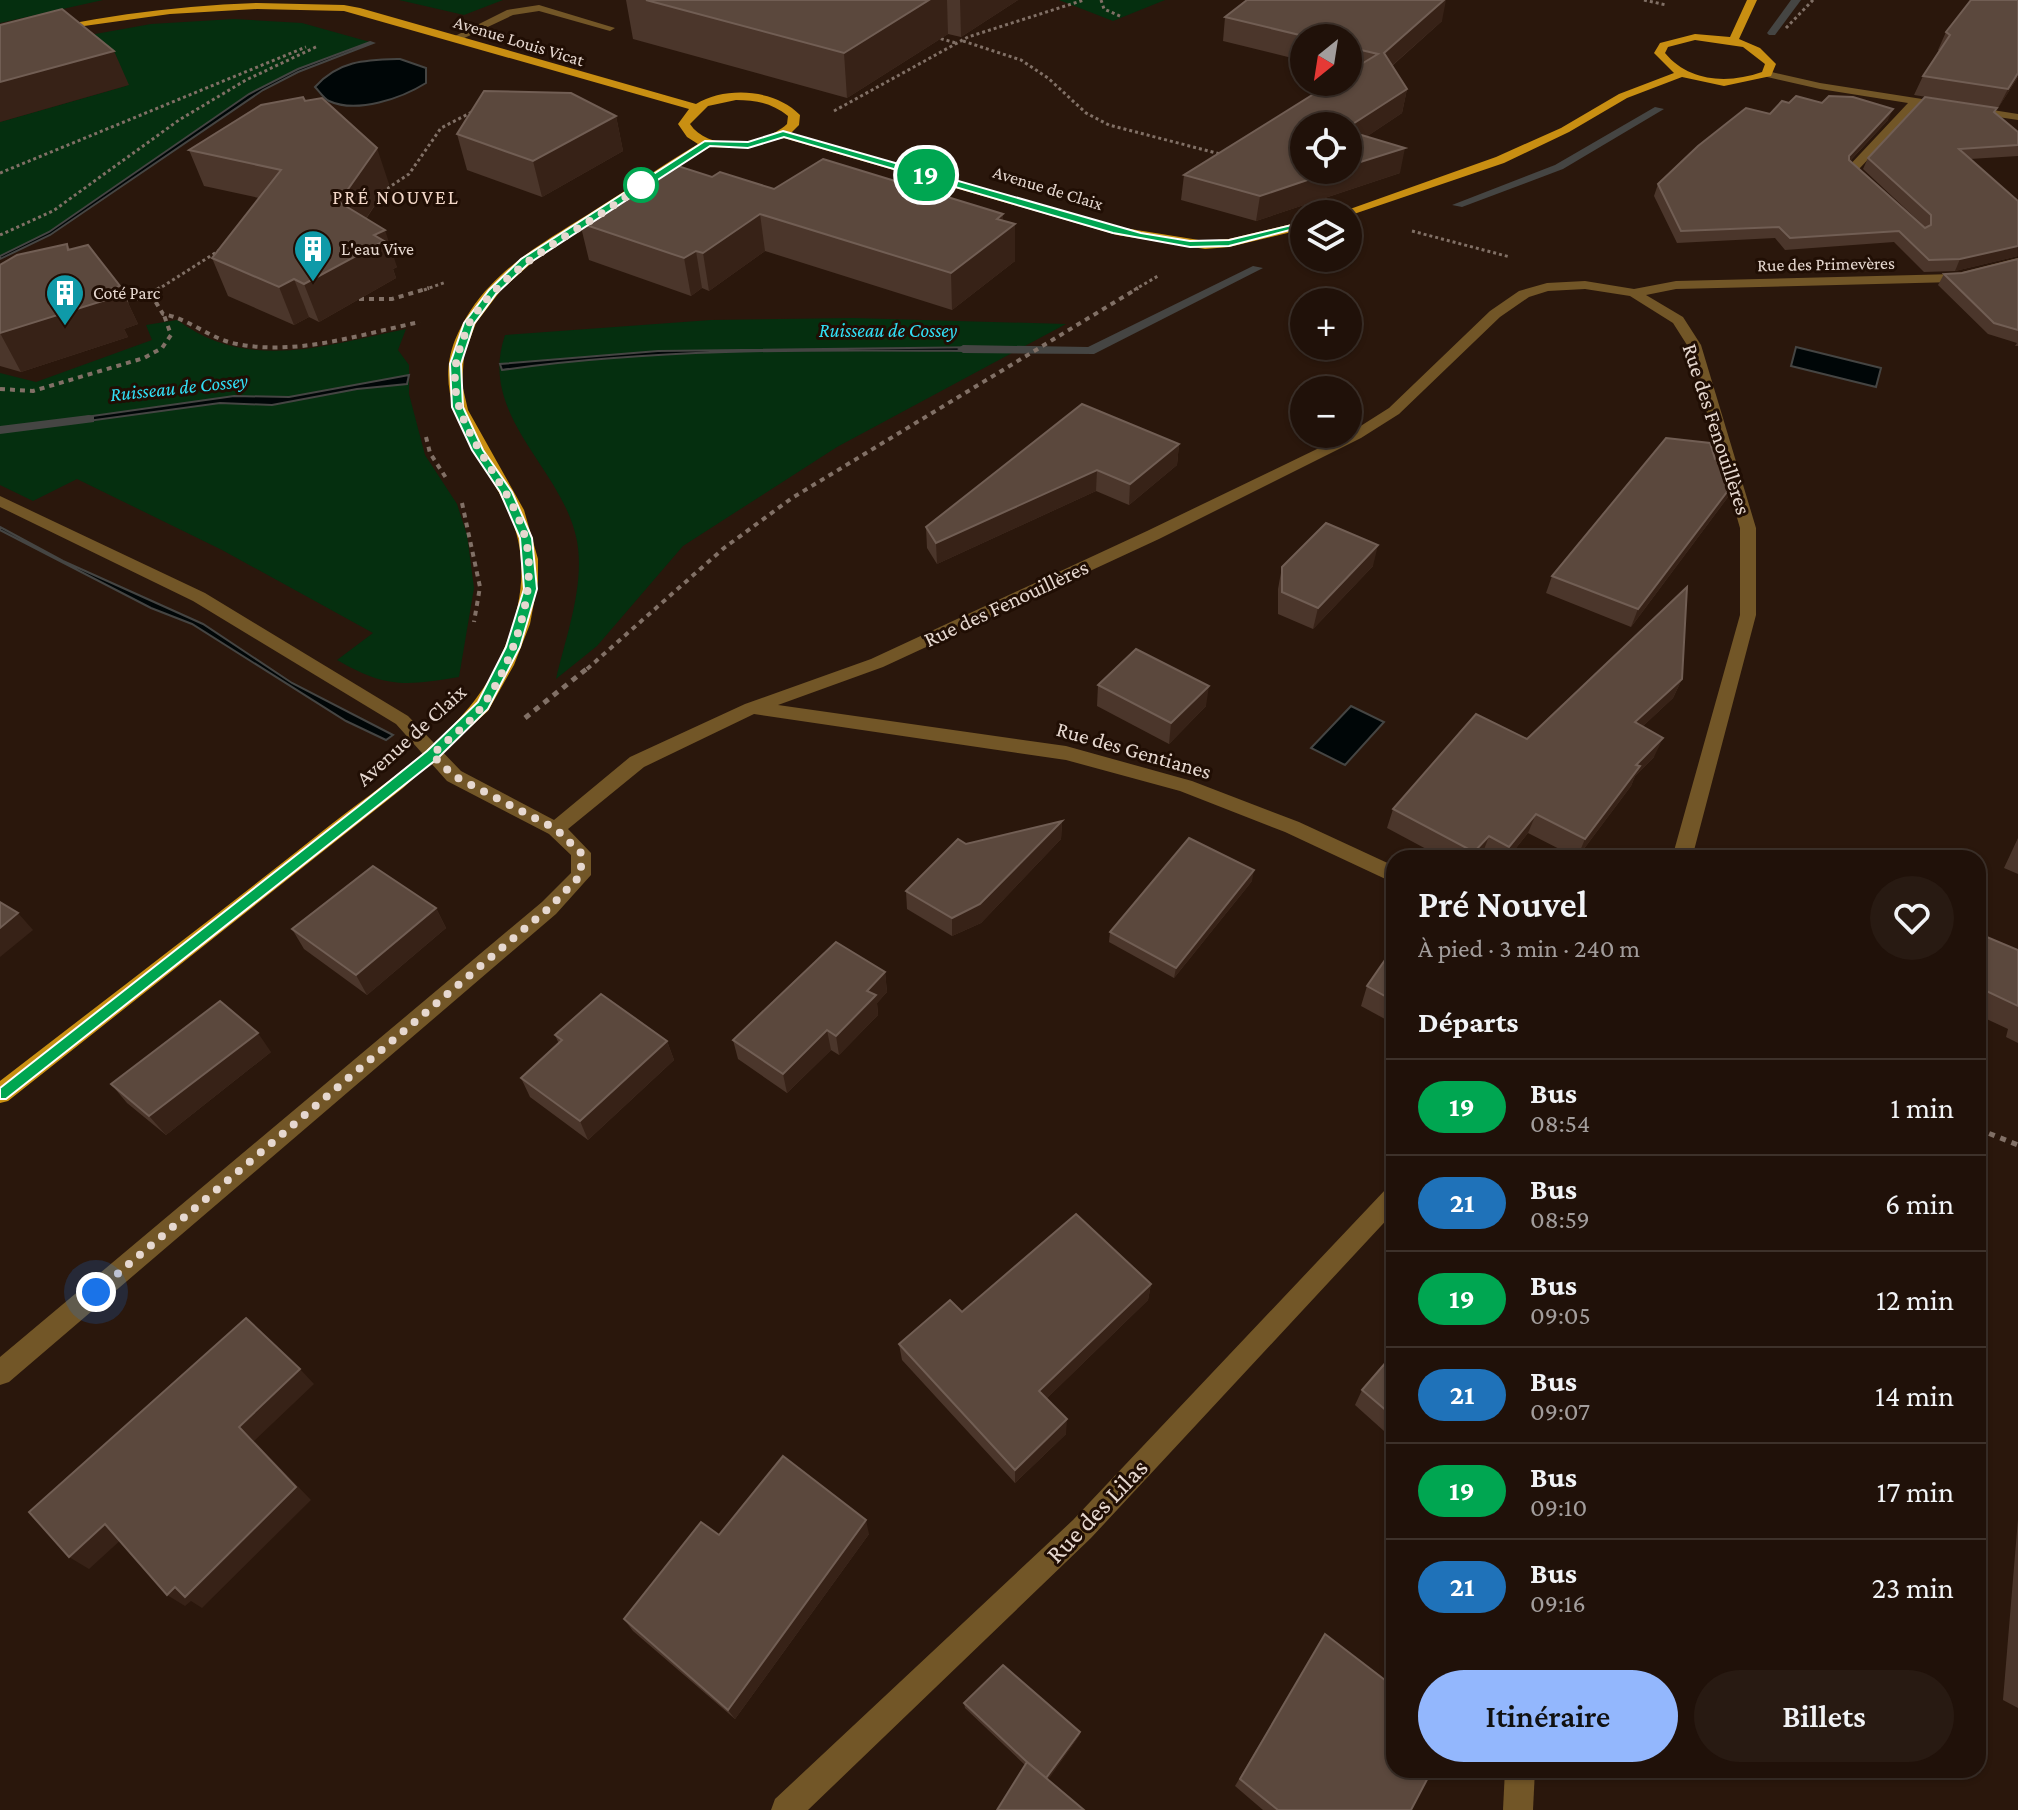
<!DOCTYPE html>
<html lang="fr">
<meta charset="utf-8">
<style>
body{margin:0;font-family:"Crimson Pro",serif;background:#281a12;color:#f1f3f6;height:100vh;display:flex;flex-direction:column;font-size:30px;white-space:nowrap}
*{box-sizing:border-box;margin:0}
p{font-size:26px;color:#a29d9c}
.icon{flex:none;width:44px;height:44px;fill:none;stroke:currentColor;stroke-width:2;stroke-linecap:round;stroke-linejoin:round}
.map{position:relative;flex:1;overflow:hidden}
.sheet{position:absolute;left:1386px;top:850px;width:600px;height:928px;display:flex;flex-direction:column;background:#201109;border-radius:24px;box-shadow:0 2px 6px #0004,0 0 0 2px #3d312a}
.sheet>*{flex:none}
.badge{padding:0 16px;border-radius:26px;font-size:28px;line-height:52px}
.needle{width:52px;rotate:210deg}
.buttons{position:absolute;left:1290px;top:24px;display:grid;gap:16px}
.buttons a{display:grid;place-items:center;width:72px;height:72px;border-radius:50%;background:#201109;box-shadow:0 2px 6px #0004,0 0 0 2px #3d312a;font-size:40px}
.you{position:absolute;width:40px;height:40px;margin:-20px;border:6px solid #fff;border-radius:50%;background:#1a73e8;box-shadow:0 0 0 12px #1a73e833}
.map>.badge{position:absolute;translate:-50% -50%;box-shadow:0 0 0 4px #fff}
h2{padding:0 32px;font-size:30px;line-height:72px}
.round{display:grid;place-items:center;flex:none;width:84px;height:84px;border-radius:42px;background:#281a12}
.overview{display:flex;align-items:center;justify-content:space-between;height:136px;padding:0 32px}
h1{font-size:38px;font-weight:600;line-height:60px}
.button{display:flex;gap:16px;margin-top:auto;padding:16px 32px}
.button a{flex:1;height:92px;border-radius:48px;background:#93b7fd;color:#111;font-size:32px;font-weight:600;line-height:92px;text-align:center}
.button a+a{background:#281a12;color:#f1f3f6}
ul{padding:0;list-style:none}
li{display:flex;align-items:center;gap:24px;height:96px;padding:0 32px;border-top:2px solid #3d312a}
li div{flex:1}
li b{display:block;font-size:30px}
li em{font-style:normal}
li .badge{min-width:88px;font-weight:700;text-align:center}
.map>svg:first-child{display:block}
</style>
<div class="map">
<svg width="2018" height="1810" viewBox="0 0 2018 1810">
<rect width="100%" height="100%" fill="#2a170c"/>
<g fill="#052f0f">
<path d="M0,0H103L0,23Z"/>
<path d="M399,0H503L464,15Z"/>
<path d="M1059,0H1165L1113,21Z"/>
<path d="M234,19L302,23L370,42L298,69L249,94L49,232L0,256V122L126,86L73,38L151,24Z"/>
<path d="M853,318L1066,324L837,447L683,546L597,646L556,679C566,636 585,586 577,541C563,467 477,417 505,335L711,320Z"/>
<path d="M177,320C249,373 326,345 406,329L398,350L409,365V394L425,455L457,504L467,535L474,588L459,677C404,686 386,688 337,660L373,633L222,550L77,479L33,501L0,485V373L36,382L152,340L146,325Z"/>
</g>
<g fill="#000607" stroke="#454543" stroke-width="2">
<path d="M370,42L373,43L298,72L263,90L50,235L0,259V256L49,232L249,94L298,69Z"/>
<path d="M400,59L426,68V83C402,98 357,114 329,101C324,99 319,91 315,87C339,60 366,60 400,59Z"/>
<path d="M990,347L984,351C824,350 661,347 502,370L500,364L658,351Z"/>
<path d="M1796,347L1881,368L1876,387L1791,366Z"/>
<path d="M409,375L407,384L357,389L272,405L220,403L66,424L64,420L234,396L289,397Z"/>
<path d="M0,527L63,561L203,624L292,683L393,735L386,740L346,721L192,624L151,608L0,530Z"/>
<path d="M1351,706L1384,722L1345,765L1311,748Z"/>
</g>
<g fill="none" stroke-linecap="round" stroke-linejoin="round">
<g fill="#454543" fill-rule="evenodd">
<path d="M1791,0H1801L1775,35H1769L1767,33Z"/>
<path d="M1655,107L1664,109L1563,169L1462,207L1452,205L1555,165Z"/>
<path d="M1253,266L1263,268L1094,354L963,353L957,349L963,345L1088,347Z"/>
<path d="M89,415L94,416V422L0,434V426Z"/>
</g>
<g stroke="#817066" stroke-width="3" stroke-dasharray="3 3" stroke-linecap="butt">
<path d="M1101,0L1104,9L1122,17"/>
<path d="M1644,0L1666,5"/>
<path d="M1786,28L1813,0"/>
<path d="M935,37L956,43"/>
<path d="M963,41L1021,60L1048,78L1086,113L1109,125L1224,155"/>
<path d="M834,111L968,37L1084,0"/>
<path d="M0,173L306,47"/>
<path d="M382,192L409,174L441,128L474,111"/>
<path d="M1412,231L1510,257"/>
<path d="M0,235L53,211L179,120L246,80L318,46"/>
<path d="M157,290L223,248"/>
<path d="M424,290L446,282"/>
<path d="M1134,290L1158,276"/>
</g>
<g stroke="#817066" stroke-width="4" stroke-dasharray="5 5" stroke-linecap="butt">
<path d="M160,288L151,294L163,314C190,319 210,339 237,344C298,356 361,334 420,322"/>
<path d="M359,299H392L429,288"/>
<path d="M123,303L151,294"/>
<path d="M0,389L33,391L144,358L162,348L171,335L164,315"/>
<path d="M426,437L430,453L448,481"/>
<path d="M462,503L480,587L474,622"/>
<path d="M587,669L724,548L792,498L1138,288"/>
</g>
<g stroke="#817066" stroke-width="5" stroke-dasharray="6 6" stroke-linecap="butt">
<path d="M525,718L589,667"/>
<path d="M1978,1129L2018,1145"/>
</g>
<g fill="#725627" fill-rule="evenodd">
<path d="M539,5L615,28L610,31L539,11L513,15L458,41L449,39L507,10Z"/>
<path d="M1767,71L1820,83L2018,114V120L1919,105L1859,169L1874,184L1868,188L1846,169L1908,103L1820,89L1763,76L1762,74Z"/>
<path d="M2018,258V266L1955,282L1676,289L1646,295L1683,317L1701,345L1756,528V615L1692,858H1672L1740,615V528L1687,345L1673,323L1630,296L1585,289L1548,291L1529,297L1500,317L1399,414L1361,438L1159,539L883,667L778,705L1066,746L1192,781L1299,822L1394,866V883L1285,832L1180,791L1066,760L754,714L644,767L568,829L591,853V875L556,914L9,1382L0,1385V1357L542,902L571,873V855L549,834L447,781L396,724L193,601L0,507V496L205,593L408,716L461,771L554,820L630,757L745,704L871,659L1147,531L1348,434L1389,408L1490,311L1519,291L1547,283L1585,281L1634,289L1676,281L1955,274Z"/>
<path d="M1394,1186V1212L1091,1538L808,1810H771L775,1799L1073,1520L1386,1189Z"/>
<path d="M1505,1770H1535L1533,1810H1503Z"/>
</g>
<g fill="#c98f12" fill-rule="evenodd">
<path d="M1747,0H1757L1739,39L1760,48L1776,64L1771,76L1724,86L1682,77L1627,98L1569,132L1504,163L1348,216L1336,214L1496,157L1561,128L1619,94L1674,73L1654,53L1660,43L1695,34L1730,37ZM1695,40L1743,47L1765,64L1762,72C1728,84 1689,82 1665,53L1668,47Z"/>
<path d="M257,3L344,5L360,8L696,104C726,86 775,89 800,115L799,125L791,133L1118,227L1205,241L1229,239L1304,221V229L1229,247L1205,249L1117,235L784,138L744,148L710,147L699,153L535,260L501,290L476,323L464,355L462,384L468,410L524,510L538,559V581L530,624L514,665L488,711L403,788L8,1101L0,1103V1081C110,996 221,912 329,826C385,782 463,733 495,668C515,629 528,584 518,540C503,470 425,417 455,340C464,319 475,301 491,285C521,253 561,232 598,208C632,187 664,164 698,144L687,137L678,124L689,109L344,11L257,9L170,14L84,26L0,45V39C85,18 169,6 257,3ZM736,100C756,100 772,103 788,116L787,124C764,145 709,153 690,124L708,106Z"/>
</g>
</g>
<g fill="#4b362b">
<path d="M626,0H1018L961,37L948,34L847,98L633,39Z"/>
<path d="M1225,17L1442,21L1392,66L1407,89L1402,113L1366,137L1400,173L1256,221L1181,200L1184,175L1349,72L1348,38H1304V61L1223,41Z"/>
<path d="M1946,32L2018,77L1998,108L1914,95L1923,76L1939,51L1938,50Z"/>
<path d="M305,101L389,184L366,219L397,267L393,269L396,278L319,322L309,317L294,325L228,296L212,258L259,198L204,186L189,150Z"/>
<path d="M1789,103L1888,120L1850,161L1925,227L1863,169L1868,158L1995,112L2018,132V156L1970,159L2018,201V256L1955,271L1924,272L1894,242L1785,250L1775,238L1677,243L1654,196L1658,184Z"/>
<path d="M616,116L623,151L542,197L467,170L457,134Z"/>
<path d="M774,189L1003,221L1015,261L952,310L765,251L709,291L702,288L691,296L589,260L580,223Z"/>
<path d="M67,244L70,249L120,286L138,324L124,329L128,337L21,372L0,366V265Z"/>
<path d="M2018,259V346H2015L2017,343L1988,334L1938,285L1944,274L1962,273Z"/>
<path d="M1082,404L1179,444L1177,465L1129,505L1096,491L937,564L927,548L926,527Z"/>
<path d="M1715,459L1728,497L1631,627L1546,593L1552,576Z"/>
<path d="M1373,566L1313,629L1278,614V589L1282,567Z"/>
<path d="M1682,679L1673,698L1643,726L1654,757L1635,776L1631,786L1577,858L1528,833L1508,858H1487L1482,855L1479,858H1443L1387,828L1393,809L1527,739Z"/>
<path d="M1098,685L1206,706L1169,744L1097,706Z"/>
<path d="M1062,821L1061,839L981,923L952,936L907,909L906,891L966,844Z"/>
<path d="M2018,838V874L2004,868Z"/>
<path d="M1252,881L1174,978L1109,942L1110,932Z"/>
<path d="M436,908L446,928L367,995L304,949L292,929Z"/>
<path d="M1982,935L2018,950V1043L2006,1037L2008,1029L1978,1015V940Z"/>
<path d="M1394,947V1024L1361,1006L1367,986Z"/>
<path d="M885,972L887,992L877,1003L878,1015L839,1055L831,1050L787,1093L738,1059L733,1040Z"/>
<path d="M555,1035L667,1041L674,1060L588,1140L530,1097L521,1078L559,1044Z"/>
<path d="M271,1052L166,1135L127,1103L111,1084Z"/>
<path d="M1151,1284L1148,1300L1046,1399L1066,1434L1015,1483L902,1360L899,1344L962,1312Z"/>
<path d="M1394,1353V1440L1355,1405L1362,1390Z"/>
<path d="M2018,1519V1708L2003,1700Z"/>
<path d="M869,1534L735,1719L633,1631L624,1619L719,1535Z"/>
<path d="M1325,1634L1411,1810H1263L1235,1786Z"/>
<path d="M964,1703L1080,1732L1079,1736L1048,1779L1025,1765L965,1708Z"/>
</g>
<g fill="#372217">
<path d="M929,0H947L948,34L847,98L844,53Z"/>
<path d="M960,0H1018L961,37Z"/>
<path d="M1444,0H1446L1442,21L1379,77L1384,53Z"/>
<path d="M114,51L129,85L0,122V82Z"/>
<path d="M2018,73V77L1998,108L2008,89Z"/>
<path d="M1407,89L1402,113L1348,149V127Z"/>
<path d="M1893,109L1888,120L1844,167L1849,156Z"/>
<path d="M616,116L623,151L542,197L533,161Z"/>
<path d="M377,148L389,184L352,239L339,202Z"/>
<path d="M1405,148L1400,173L1256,221L1260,196L1337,170H1348V166Z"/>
<path d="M760,214L765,251L709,291L703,253Z"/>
<path d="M1003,214V233L1015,224V261L952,310L951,273L997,219Z"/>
<path d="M385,230L397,267L393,269L396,278L319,322L304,284L374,235Z"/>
<path d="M2018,246V256L1955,271L1960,259Z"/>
<path d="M696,251L702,288L691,296L684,258Z"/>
<path d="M294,279L309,317L294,325L279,287Z"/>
<path d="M120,286L138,324L124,329L128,337L21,372L0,333L103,291Z"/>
<path d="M1179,444L1177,465L1129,505L1130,484Z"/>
<path d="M1097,470L1096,491L937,564L936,543Z"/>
<path d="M1736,480L1728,497L1631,627L1638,609Z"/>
<path d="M1378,545L1373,566L1313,629L1318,608Z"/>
<path d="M1682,679L1673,698L1626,742L1635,722Z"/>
<path d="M1209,686L1206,706L1169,744L1171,723Z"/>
<path d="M1663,738L1654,757L1635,776L1631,786L1577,858L1585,839L1636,765Z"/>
<path d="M1536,814L1528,833L1508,858H1504L1509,847Z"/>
<path d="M1062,821L1061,839L981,923L952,936V918Z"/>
<path d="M1489,836L1482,855L1479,858H1472L1474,852Z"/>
<path d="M1254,870L1252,881L1174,978L1176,968Z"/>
<path d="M436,908L446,928L367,995L356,975Z"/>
<path d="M18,913L33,930L0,957V928Z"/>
<path d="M885,972L887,992L877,1003L878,1015L839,1055L836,1036L867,991Z"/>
<path d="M827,1030L831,1050L787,1093L783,1074Z"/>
<path d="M258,1033L271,1052L166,1135L149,1116Z"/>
<path d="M667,1041L674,1060L588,1140L580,1121Z"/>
<path d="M1151,1284L1148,1300L1039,1406V1391Z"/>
<path d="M300,1369L314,1384L254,1441L311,1500L202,1608L191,1601L185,1606L167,1595L239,1427Z"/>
<path d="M1067,1419L1066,1434L1015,1483V1470Z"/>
<path d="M866,1520L869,1534L735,1719L728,1710Z"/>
<path d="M105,1524L124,1537L89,1569L69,1557Z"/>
<path d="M1080,1732L1079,1736L1045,1784V1780Z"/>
</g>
<g fill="#5b483d" stroke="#715e54" stroke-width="2">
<path d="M646,0H929L844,53Z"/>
<path d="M1247,0H1444L1384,53L1407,89L1348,127L1304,126V170H1337L1260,196L1184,175L1333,82H1348V72L1378,54L1348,47V38H1312L1225,17Z"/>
<path d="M1971,0H2018V73L2008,89L1923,76L1950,35L1946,32Z"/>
<path d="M62,9L114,51L0,82V25Z"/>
<path d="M484,91L571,93L616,116L533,161L457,134Z"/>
<path d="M1796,96L1822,103L1829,96L1853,97L1893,109L1849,156V160L1925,228L1931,225V215L1868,158L1925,97L1997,108L1994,112L2018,132V145L1959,149L2018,201V246L1960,259L1929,260L1899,231L1790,238L1779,227L1681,231L1658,184L1698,146L1746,108L1770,114L1782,101L1789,103Z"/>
<path d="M303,97L305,101L322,98L377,148L339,202L385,230L374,235L384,241L304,284L294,279L279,287L212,258L281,170L189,150L261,105Z"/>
<path d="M1348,131L1405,148L1348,166Z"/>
<path d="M823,159L1003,214L997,219L1015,224L951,273L760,214L703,253L696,251L684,258L580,223L675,165L712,177L720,172L774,189Z"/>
<path d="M67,244L68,250L88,245L120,286L103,291L109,299L0,333V265L17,255Z"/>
<path d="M2018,259V330L1994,323L1944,274L1962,273Z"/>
<path d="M1082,404L1179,444L1130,484L1097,470L936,543L926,527Z"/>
<path d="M1666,438L1710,443L1715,459L1731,465L1736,480L1638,609L1552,576Z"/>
<path d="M1326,523L1378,545L1318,608L1282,592V567Z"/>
<path d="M1687,587L1682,679L1635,722L1663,738L1636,765L1640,766L1585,839L1536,814L1509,847L1489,836L1474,852L1393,809L1476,714L1527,739Z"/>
<path d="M1136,649L1209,686L1171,723L1098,685Z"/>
<path d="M1062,821L980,904L952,918L906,891L958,839L966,844Z"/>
<path d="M1189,838L1254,870L1176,968L1110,932Z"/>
<path d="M373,866L436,908L356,975L292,929Z"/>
<path d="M0,902L18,913L0,928Z"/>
<path d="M1982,935L2018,950V1006L1978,987V946Z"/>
<path d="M836,942L885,972L867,991L876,995L836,1036L827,1030L783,1074L733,1040Z"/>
<path d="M1394,947V1001L1367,986Z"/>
<path d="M601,994L667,1041L580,1121L521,1078L562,1040L555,1035Z"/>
<path d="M220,1001L258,1033L149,1116L111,1084Z"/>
<path d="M1076,1214L1151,1284L1039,1391L1067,1419L1015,1470L899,1344L950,1300L962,1312Z"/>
<path d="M246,1318L300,1369L239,1427L296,1487L185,1597L175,1587L167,1595L105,1524L69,1557L29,1512Z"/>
<path d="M1394,1353V1417L1362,1390Z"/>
<path d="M783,1456L866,1520L728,1710L624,1619L701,1522L719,1535Z"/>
<path d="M1325,1634L1394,1687V1770H1432L1411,1810H1278L1240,1779Z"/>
<path d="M1003,1665L1080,1732L1046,1778L1027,1762L964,1703Z"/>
<path d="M1027,1762L1084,1810H997Z"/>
</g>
<path fill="#00a651" stroke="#fff" stroke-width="2" d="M783,131L1141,233L1190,241L1229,240L1304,222L1309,225L1229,246L1190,247L1113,233L784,137L748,148L710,146L528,264L496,294L474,324L461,364L463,407L483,450L512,492L532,538L537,589L520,647L488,709L437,759L370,812L6,1099H0V1088L360,805L427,751L478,702L506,647L524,589L520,538L500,492L472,450L452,407L450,364L464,323L489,290L521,259L705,141L748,142Z"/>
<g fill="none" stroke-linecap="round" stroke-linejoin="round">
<path stroke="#e6d8d0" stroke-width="8" stroke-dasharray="0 14.4" d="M96,1292L549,908L581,875V853L556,829L454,776L432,755C448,739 471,723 484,704C513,662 539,588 525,537C508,472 435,421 460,348C464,339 466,328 471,320C515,255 584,231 641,185"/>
</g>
<defs>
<symbol id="building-pin" viewBox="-11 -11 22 30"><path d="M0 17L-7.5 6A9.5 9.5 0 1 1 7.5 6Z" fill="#0f9aa8" stroke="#200e04"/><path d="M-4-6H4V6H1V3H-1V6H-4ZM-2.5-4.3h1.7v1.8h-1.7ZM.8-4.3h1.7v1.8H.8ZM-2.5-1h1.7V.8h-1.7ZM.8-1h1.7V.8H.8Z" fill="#fff"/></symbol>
</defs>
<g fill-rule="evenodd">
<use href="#building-pin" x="291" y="227" width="44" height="60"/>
<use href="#building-pin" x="43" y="271" width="44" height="60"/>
</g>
<circle fill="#fff" stroke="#00a651" stroke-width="4" cx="641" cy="185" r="16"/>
<g text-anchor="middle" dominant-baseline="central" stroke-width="6" stroke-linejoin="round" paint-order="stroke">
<g font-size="18" fill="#e6d8d0" stroke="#200e04">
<text transform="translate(519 41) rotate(17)">Avenue Louis Vicat</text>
<text transform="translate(1048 188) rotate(17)">Avenue de Claix</text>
<text transform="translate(1826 264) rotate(-1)">Rue des Primevères</text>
</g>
<g font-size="18" fill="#e6d8d0" stroke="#200e04" text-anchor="start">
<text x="341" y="249">L'eau Vive</text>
<text x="93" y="293">Coté Parc</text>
</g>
<g font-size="20" letter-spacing="2" fill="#f3d8c9" stroke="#200e04">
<text x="396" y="197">PRÉ NOUVEL</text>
</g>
<g font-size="20" font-style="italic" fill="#31dff5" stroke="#200e04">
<text x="888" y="330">Ruisseau de Cossey</text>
<text transform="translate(179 387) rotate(-6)">Ruisseau de Cossey</text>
</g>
<g font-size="22" fill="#e6d8d0" stroke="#200e04">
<text transform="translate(1717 429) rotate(72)">Rue des Fenouillères</text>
<text transform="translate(1006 603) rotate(-25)">Rue des Fenouillères</text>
<text transform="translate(411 735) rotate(-42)">Avenue de Claix</text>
<text transform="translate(1134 750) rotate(16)">Rue des Gentianes</text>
</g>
<g font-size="26" fill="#e6d8d0" stroke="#200e04">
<text transform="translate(1097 1511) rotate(-46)">Rue des Lilas</text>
</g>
</g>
</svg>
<div class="buttons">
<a><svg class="needle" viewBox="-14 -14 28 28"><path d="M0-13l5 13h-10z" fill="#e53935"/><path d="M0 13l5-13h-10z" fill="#a29d9c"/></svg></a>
<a><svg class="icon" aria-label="locate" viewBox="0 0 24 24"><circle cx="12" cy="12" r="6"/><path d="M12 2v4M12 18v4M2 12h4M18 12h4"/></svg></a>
<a><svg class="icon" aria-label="layers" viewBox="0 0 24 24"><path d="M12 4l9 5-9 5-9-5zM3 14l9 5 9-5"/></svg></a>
<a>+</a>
<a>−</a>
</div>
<div class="you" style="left:96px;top:1292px"></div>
<b class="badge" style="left:926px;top:175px;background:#00a651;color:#fff">19</b>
<section class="sheet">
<div class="overview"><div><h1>Pré Nouvel</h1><p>À pied · 3 min · 240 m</p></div><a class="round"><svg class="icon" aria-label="heart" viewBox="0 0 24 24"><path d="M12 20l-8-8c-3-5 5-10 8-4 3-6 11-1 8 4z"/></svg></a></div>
<h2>Départs</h2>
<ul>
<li><span class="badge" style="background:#00a651;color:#fff">19</span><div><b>Bus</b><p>08:54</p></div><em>1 min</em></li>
<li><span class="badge" style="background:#1f72b9;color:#fff">21</span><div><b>Bus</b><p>08:59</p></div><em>6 min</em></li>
<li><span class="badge" style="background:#00a651;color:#fff">19</span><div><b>Bus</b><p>09:05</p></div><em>12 min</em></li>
<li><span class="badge" style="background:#1f72b9;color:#fff">21</span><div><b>Bus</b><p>09:07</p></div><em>14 min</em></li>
<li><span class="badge" style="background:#00a651;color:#fff">19</span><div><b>Bus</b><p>09:10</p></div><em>17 min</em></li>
<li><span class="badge" style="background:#1f72b9;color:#fff">21</span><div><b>Bus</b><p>09:16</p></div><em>23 min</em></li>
</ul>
<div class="button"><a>Itinéraire</a><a>Billets</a></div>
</section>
</div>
